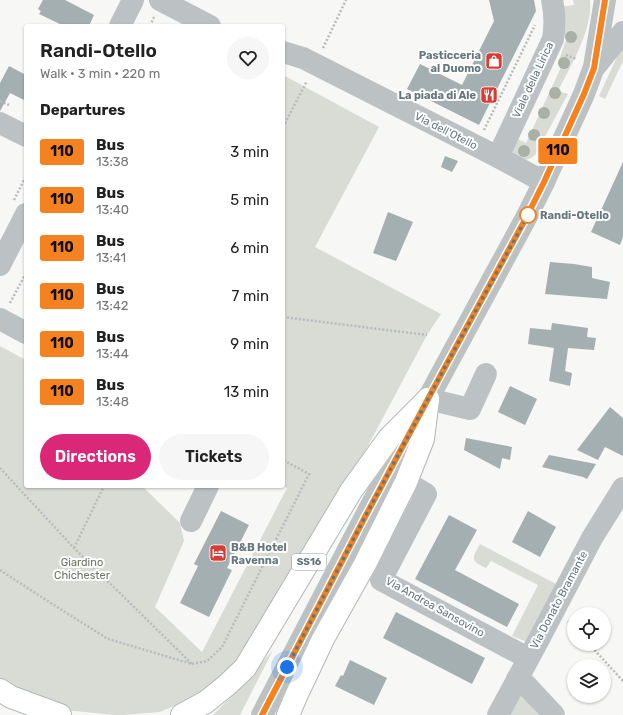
<!DOCTYPE html>
<meta charset="utf-8">
<style>
body{margin:0;font-family:Rubik,sans-serif;background:#f6f6f6;color:#222;height:100vh;display:flex;flex-direction:column;font-size:15px;white-space:nowrap}
*{box-sizing:border-box;margin:0}
p{font-size:13px;color:#767676}
.icon{flex:none;width:22px;height:22px;fill:none;stroke:currentColor;stroke-width:2;stroke-linecap:round;stroke-linejoin:round}
.map{position:relative;flex:1;overflow:hidden}
.side{position:absolute;left:24px;top:24px;width:261px;height:464px;display:flex;flex-direction:column;background:#fff;border-radius:4px;box-shadow:0 1px 3px #0004}
.side>*{flex:none}
.badge{padding:0 8px;border-radius:3px;font-size:14px;line-height:26px}
.buttons{position:absolute;left:567px;top:607px;display:grid;gap:8px}
.buttons a{display:grid;place-items:center;width:44px;height:44px;border-radius:50%;background:#fff;box-shadow:0 1px 3px #0004;font-size:20px}
.you{position:absolute;width:20px;height:20px;margin:-10px;border:3px solid #fff;border-radius:50%;background:#1a73e8;box-shadow:0 0 0 6px #1a73e833}
.map>.badge{position:absolute;translate:-50% -50%;box-shadow:0 0 0 2px #fff}
h2{padding:0 16px;font-size:15px;line-height:36px}
.round{display:grid;place-items:center;flex:none;width:42px;height:42px;border-radius:21px;background:#f6f6f6}
.headline{display:flex;align-items:center;justify-content:space-between;height:68px;padding:0 16px}
h1{font-size:19px;font-weight:600;line-height:30px}
.cta{display:flex;gap:8px;margin-top:auto;padding:8px 16px}
.cta a{flex:1;height:46px;border-radius:24px;background:#db2777;color:#fff;font-size:16px;font-weight:600;line-height:46px;text-align:center}
.cta a+a{background:#f6f6f6;color:#222}
ul{padding:0;list-style:none}
li{display:flex;align-items:center;gap:12px;height:48px;padding:0 16px}
li div{flex:1}
li b{display:block;font-size:15px}
li em{font-style:normal}
li .badge{min-width:44px;font-weight:700;text-align:center}
.map>svg:first-child{display:block}
</style>
<div class="map">
<svg width="623" height="715" viewBox="0 0 623 715">
<rect width="100%" height="100%" fill="#f7f7f5"/>
<g fill="#d8dcd4">
<path d="M573,0H590C593,29 571,65 558,91L568,94L535,155L531,158L526,160L516,156L512,151L514,137L526,143L562,65L558,63L567,37L562,34L560,7L574,5Z"/>
<path d="M623,44V61L605,99L599,96Z"/>
<path d="M283,75L379,127L315,247L441,314L427,335L353,474L240,664L203,693L160,712L123,715H114L65,710L0,682V346L26,360V486H142L180,523L184,541L155,607L202,652L287,488L283,486Z"/>
<path d="M480,544L556,584L527,642L512,636L538,585L491,561L486,568C470,561 472,558 480,544Z"/>
<path d="M273,650L240,715H213L239,689Z"/>
<path d="M518,690L538,715H505Z"/>
</g>
<g fill="#a4afb1">
<path d="M43,0H65L94,15L89,26H64L39,14L41,11L38,9Z"/>
<path d="M489,0H534L536,11L479,125L407,89L420,64L462,85L494,21Z"/>
<path d="M9,66L26,75V101L10,93L0,111V83Z"/>
<path d="M445,156L458,161L452,172L441,167Z"/>
<path d="M623,162V237L620,245L591,232Z"/>
<path d="M388,212L413,222L396,261L373,253Z"/>
<path d="M550,262L574,264L592,267V278L610,282L607,299L545,294Z"/>
<path d="M552,323L588,328L587,337L596,338L594,350L568,348L565,371L572,373L570,386L549,381L554,348L528,344L530,328L551,330Z"/>
<path d="M510,386L537,399L525,425L498,412Z"/>
<path d="M610,407L623,418V456L605,447L598,460L577,450Z"/>
<path d="M466,438L512,447L510,460L502,458L500,469L464,450Z"/>
<path d="M549,455L596,464L587,479L583,477L542,467Z"/>
<path d="M221,511L249,525L227,568L232,570L209,617L180,603L198,566L194,564Z"/>
<path d="M528,511L556,527L540,557L512,542Z"/>
<path d="M449,515L477,530L455,570L519,604L507,627L415,579Z"/>
<path d="M396,612L485,658L472,684L383,638Z"/>
<path d="M350,660L387,678L374,705L335,686L341,675L343,676Z"/>
</g>
<g fill="none" stroke-linecap="round" stroke-linejoin="round">
<defs>
<g id="highway">
<path d="M0,690L11,697L60,715"/>
<path d="M182,715L206,702L227,685L245,668L351,491L389,438L428,399"/>
<path d="M288,715L297,694L323,639L365,564L406,482L423,439L428,399"/>
</g>
</defs>
<use href="#highway" stroke="#b2b7b9" stroke-width="24"/>
<g stroke="#b7bbbd" stroke-width="2.5" stroke-dasharray="2 2" stroke-linecap="butt">
<path d="M150,26L154,17"/>
<path d="M323,48L346,0"/>
<path d="M566,55L577,59"/>
<path d="M0,101L9,105"/>
<path d="M283,127L307,81"/>
<path d="M484,130L535,25"/>
<path d="M14,200L26,176"/>
<path d="M10,303L26,273"/>
<path d="M283,317L427,335"/>
<path d="M0,468L74,548L192,664"/>
<path d="M74,548L104,486"/>
<path d="M0,570L46,600L108,639L192,664L207,661L222,647L309,474L283,460"/>
<path d="M568,621L574,627"/>
<path d="M589,644L623,681"/>
</g>
<g stroke="#bcc2c4" stroke-width="22">
<path d="M160,0L210,26"/>
<path d="M120,26L133,0"/>
<path d="M283,52L303,58L498,157L544,182"/>
<path d="M595,67L623,32"/>
<path d="M0,123L26,136"/>
<path d="M498,157L553,39C555,26 555,13 552,0"/>
<path d="M0,265L26,214"/>
<path d="M0,319L26,333"/>
<path d="M428,399L470,409L486,374"/>
<path d="M406,482L426,494L381,580L528,658"/>
<path d="M191,521L208,486"/>
<path d="M517,679L526,685L554,715"/>
<path d="M262,715L365,517L444,369L526,218L544,182L584,94L594,67L605,0"/>
<path d="M498,715L538,641L592,538L623,488"/>
</g>
<use href="#highway" stroke="#fff" stroke-width="22"/>
</g>
<g fill="#a9b0a5">
<circle cx="571" cy="37" r="6"/>
<circle cx="564" cy="63" r="6"/>
<circle cx="555" cy="93" r="6"/>
<circle cx="544" cy="113" r="6"/>
<circle cx="534" cy="135" r="6"/>
<circle cx="524" cy="151" r="6"/>
</g>
<g fill="none" stroke-linecap="round" stroke-linejoin="round">
<defs>
<path id="line" d="M262,715L365,517L444,369L526,218L544,182L584,94L594,68L605,0"/>
</defs>
<use href="#line" stroke="#fff" stroke-width="9"/>
<use href="#line" stroke="#f58220" stroke-width="6"/>
<path stroke="#65787d" stroke-width="4" stroke-dasharray="0 7.2" d="M287,667L365,517L444,369L528,215"/>
</g>
<defs>
<symbol id="shop-square" viewBox="-11 -11 22 22"><rect x="-9" y="-9" width="18" height="18" rx="4" fill="#d53e37" stroke="#fff"/><path d="M-5-2.5h2.3a2.7 3.5 0 0 1 5.4 0H5L5.5 6h-11ZM-1.5-2.5h3a1.5 2.3 0 0 0-3 0Z" fill="#fff"/></symbol>
<symbol id="restaurant-square" viewBox="-11 -11 22 22"><rect x="-9" y="-9" width="18" height="18" rx="4" fill="#d53e37" stroke="#fff"/><path d="M-5-6h1v4h1v-4h1v4h1v-4h1v5L-1.5 .5V6h-2V.5L-5-1ZM5-6V6H3V1.5H1.5Q1.5-4 5-6Z" fill="#fff"/></symbol>
<symbol id="hotel-square" viewBox="-11 -11 22 22"><rect x="-9" y="-9" width="18" height="18" rx="4" fill="#d53e37" stroke="#fff"/><path d="M-6-4.5h1.5V1H6V5H4.5V3h-9V5H-6ZM-4 0a1.8 1.8 0 1 1 3.6 0ZM.5 0V-2.5h3Q6-2.5 6 0Z" fill="#fff"/></symbol>
</defs>
<g fill-rule="evenodd">
<use href="#shop-square" x="484" y="51" width="20" height="20"/>
<use href="#restaurant-square" x="479" y="85" width="20" height="20"/>
<use href="#hotel-square" x="208" y="543" width="20" height="20"/>
</g>
<circle fill="#fff" stroke="#f58220" stroke-width="2" cx="528" cy="215" r="8"/>
<g text-anchor="middle" dominant-baseline="central" stroke-width="4" stroke-linejoin="round" paint-order="stroke">
<rect fill="#fff" stroke="#93a0a4" stroke-width="1" x="292" y="554" width="34" height="16" rx="3"/>
<g font-size="10" font-weight="bold" fill="#65787d">
<text x="309" y="562">SS16</text>
</g>
<g font-size="11" font-weight="bold" fill="#65787d" stroke="#fff" text-anchor="end">
<text x="481" y="55">Pasticceria<tspan x="481" dy="13">al Duomo</tspan></text>
<text x="476" y="95">La piada di Ale</text>
<text x="231" y="547" text-anchor="start">B&amp;B Hotel<tspan x="231" dy="13">Ravenna</tspan></text>
</g>
<g font-size="11" fill="#65787d" stroke="#fff">
<text transform="translate(533 80) rotate(-65)">Viale della Lirica</text>
<text transform="translate(446 131) rotate(27)">Via dell'Otello</text>
<text transform="translate(559 600) rotate(-62)">Via Donato Bramante</text>
<text transform="translate(435 607) rotate(29)">Via Andrea Sansovino</text>
</g>
<g font-size="11" font-weight="bold" fill="#65787d" stroke="#fff" text-anchor="start">
<text x="540" y="215">Randi-Otello</text>
</g>
<g font-size="11" fill="#6a7663" stroke="#fff">
<text x="82" y="562">Giardino<tspan x="82" dy="13">Chichester</tspan></text>
</g>
</g>
</svg>
<div class="buttons">
<a><svg class="icon" aria-label="locate" viewBox="0 0 24 24"><circle cx="12" cy="12" r="6"/><path d="M12 2v4M12 18v4M2 12h4M18 12h4"/></svg></a>
<a><svg class="icon" aria-label="layers" viewBox="0 0 24 24"><path d="M12 4l9 5-9 5-9-5zM3 14l9 5 9-5"/></svg></a>
</div>
<div class="you" style="left:287px;top:667px"></div>
<b class="badge" style="left:558px;top:151px;background:#f58220;color:#111">110</b>
<section class="side">
<div class="headline"><div><h1>Randi-Otello</h1><p>Walk · 3 min · 220 m</p></div><a class="round"><svg class="icon" aria-label="heart" viewBox="0 0 24 24"><path d="M12 20l-8-8c-3-5 5-10 8-4 3-6 11-1 8 4z"/></svg></a></div>
<h2>Departures</h2>
<ul>
<li><span class="badge" style="background:#f58220;color:#111">110</span><div><b>Bus</b><p>13:38</p></div><em>3 min</em></li>
<li><span class="badge" style="background:#f58220;color:#111">110</span><div><b>Bus</b><p>13:40</p></div><em>5 min</em></li>
<li><span class="badge" style="background:#f58220;color:#111">110</span><div><b>Bus</b><p>13:41</p></div><em>6 min</em></li>
<li><span class="badge" style="background:#f58220;color:#111">110</span><div><b>Bus</b><p>13:42</p></div><em>7 min</em></li>
<li><span class="badge" style="background:#f58220;color:#111">110</span><div><b>Bus</b><p>13:44</p></div><em>9 min</em></li>
<li><span class="badge" style="background:#f58220;color:#111">110</span><div><b>Bus</b><p>13:48</p></div><em>13 min</em></li>
</ul>
<div class="cta"><a>Directions</a><a>Tickets</a></div>
</section>
</div>
